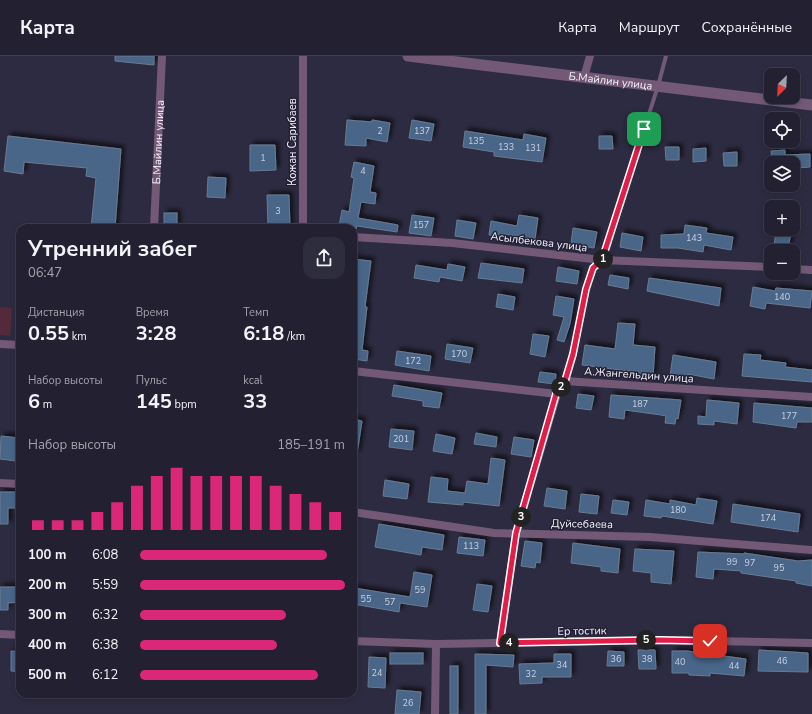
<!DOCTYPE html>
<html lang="ru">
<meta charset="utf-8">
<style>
:root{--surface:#222031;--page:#2e2d3d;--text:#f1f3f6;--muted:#a2a3ab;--line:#3f3e4d;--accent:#db2777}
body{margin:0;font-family:"Nunito Sans",sans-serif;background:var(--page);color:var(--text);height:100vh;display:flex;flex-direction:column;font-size:15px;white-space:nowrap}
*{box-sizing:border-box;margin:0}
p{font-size:13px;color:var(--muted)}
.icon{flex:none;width:22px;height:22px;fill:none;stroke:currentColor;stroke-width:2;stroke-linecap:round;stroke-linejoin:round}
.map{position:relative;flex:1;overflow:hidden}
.sheet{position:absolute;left:16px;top:168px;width:341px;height:474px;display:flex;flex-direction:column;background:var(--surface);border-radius:12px;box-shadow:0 2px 6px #0003,0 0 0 1px var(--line)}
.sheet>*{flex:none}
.needle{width:26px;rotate:204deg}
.controls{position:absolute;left:764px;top:12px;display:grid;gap:8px}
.controls a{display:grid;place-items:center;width:36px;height:36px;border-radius:8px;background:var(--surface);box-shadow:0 2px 6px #0003,0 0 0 1px var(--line);font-size:20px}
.pin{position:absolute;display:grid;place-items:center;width:34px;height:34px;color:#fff;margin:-17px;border-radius:8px;box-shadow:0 2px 6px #0006}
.km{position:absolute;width:20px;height:20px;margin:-10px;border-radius:50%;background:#222;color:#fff;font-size:11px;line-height:20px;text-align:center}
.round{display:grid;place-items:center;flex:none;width:42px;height:42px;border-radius:12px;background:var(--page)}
.overview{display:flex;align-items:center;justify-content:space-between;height:68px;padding:0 12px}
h1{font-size:22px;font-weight:700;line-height:30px}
.stats{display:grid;grid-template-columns:repeat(3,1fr);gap:6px;height:68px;padding:4px 12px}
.stats div{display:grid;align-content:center}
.stats b{font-size:20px;font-weight:700}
.stats small{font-size:11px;font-weight:400}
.stats p{font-size:11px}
.chart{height:112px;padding:8px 12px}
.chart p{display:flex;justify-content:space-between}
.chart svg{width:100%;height:72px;margin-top:4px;stroke:var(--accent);stroke-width:6}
ul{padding:0 12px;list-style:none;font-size:13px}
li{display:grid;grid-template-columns:64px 48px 1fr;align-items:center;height:30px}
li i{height:10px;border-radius:5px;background:var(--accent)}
header{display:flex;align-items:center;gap:24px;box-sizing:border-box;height:56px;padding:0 20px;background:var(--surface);border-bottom:1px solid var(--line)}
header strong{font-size:19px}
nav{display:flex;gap:22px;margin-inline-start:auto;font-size:14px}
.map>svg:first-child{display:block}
</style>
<header>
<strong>Карта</strong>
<nav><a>Карта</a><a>Маршрут</a><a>Сохранённые</a></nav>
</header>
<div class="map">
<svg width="812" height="658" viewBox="0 0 812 658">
<defs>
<filter id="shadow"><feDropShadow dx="3.5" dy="-3.5" stdDeviation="2" flood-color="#0009"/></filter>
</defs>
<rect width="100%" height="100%" fill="#2d2b41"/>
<!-- green -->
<path fill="#532a3a" d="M0,251L12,252L10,280L0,279Z"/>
<!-- building -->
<g fill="#496588" stroke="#697b91" filter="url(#shadow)">
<path d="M115,0H154V9L115,5Z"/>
<path d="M347,64L372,66V64L390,67L387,86L366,82V90L345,89Z"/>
<path d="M412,64L434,68L431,85L409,82Z"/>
<path d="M465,75L523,84L524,78L546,82L542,106L494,100V96L463,91Z"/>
<path d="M8,80L121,93L115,172H91L96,122L86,120L87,112L24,106L23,118L4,115Z"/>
<path d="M599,80H612L613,93H599Z"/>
<path d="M250,89H275L276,114L250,115Z"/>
<path d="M665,91H679V104H666Z"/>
<path d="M706,92V105L693,106V93Z"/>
<path d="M785,94V99L810,98V111L797,112V107H772L771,95Z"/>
<path d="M737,96V110H724L723,97Z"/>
<path d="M354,106L374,110L370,136L376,137L375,148L361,146L358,162L398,169L397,176L357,170L356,173L339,170L342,154L349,156L354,122L351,121Z"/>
<path d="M208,121L226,122L225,142L207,141Z"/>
<path d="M267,139H289L290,172H268Z"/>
<rect x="164" y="157" width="13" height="14"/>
<path d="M412,159L434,162L431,180L409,177Z"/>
<path d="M519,159L538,162L535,183L504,178V181L489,179L491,165L517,170Z"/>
<path d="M457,164L476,167L473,183L455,180Z"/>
<path d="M685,169L707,172L706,177L733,181L731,194L704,189L703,196L678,192H661V179L684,178Z"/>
<path d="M573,172L597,176L594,192L571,188Z"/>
<path d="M776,175L791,177L788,192L774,189Z"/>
<path d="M622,177L643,181L641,195L620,191Z"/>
<path d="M353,203L371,205L365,251H367L362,294L368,295L367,305L353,303Z"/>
<path d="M481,207L524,213L522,227L478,222Z"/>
<path d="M448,208L465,211L462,225L440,221L439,226L414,222L416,209L447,214Z"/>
<path d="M558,211L579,215L577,228L556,225Z"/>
<path d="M610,219L629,222L628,233L608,229Z"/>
<path d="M649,222L721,232L719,250L647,235Z"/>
<path d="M753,231L775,235L776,232L812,235L810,252L766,247L765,253L750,250Z"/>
<path d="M498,238L515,241L513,254L496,251Z"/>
<path d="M556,240L574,243L570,268L564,286L557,284L564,261L553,259Z"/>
<path d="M618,267L635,268L633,289L655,291L653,321L635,320L636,316L582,309L585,289L615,293Z"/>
<path d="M533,278L549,280L545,301L530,298Z"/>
<path d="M447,288L473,292L470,307L445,303Z"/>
<path d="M397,295L431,300L429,315L395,309Z"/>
<path d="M744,298L761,299L760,304L786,307L785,311L812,314V326L742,320Z"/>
<path d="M673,299L716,306L714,323L688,318L687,323L670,320Z"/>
<path d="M540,316L556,318L555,328L538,326Z"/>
<path d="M394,329L442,337L439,352L423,350V345L392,340Z"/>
<path d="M578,338L594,340L591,354L576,352Z"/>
<path d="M611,339L681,344L678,363L676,362L675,368L665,367L666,360L661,359L625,354L624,363L609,361Z"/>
<path d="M707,344L739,347L737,368L714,365V369L698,368V360L706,361Z"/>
<path d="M754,347L812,352V366H797L796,372L753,366Z"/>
<path d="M353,363L362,365L357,398L353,397Z"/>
<path d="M391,373L414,375L412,394L389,391Z"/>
<path d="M476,377L497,381L496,391L474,388Z"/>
<path d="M436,378L455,382L452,398L433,395Z"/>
<path d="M1,380L19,382L16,405L0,403Z"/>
<path d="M514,381L534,384L531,401L511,398Z"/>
<path d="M491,402L505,404L499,450L463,446V449L428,446L431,421L448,423L447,435L465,437L467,425L488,428Z"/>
<path d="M385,424L409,428L407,443L383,440Z"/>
<path d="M547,432L567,435L565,453L544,450Z"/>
<path d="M0,436H18V452H8V468H0Z"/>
<path d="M581,438L599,440L597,458L579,456Z"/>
<path d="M697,442L717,445L713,468L662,460L661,462L644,460L646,444L670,448V444L696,449Z"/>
<path d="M613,444L629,446L627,459L611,457Z"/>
<path d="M733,448L800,458L798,476L731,466Z"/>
<path d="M379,468L444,479L442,494L422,491L421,499L375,491Z"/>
<path d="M459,481L485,484L483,500L457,497Z"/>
<path d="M525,485L542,487L540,507L536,506L535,512L521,510Z"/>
<path d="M573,487L620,493L618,517L601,515V511L571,507Z"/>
<path d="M635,493L674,495L671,528L651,526V517L633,515Z"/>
<path d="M698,496L744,498V497L798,505L812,504V530L796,527V525L741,517V515L714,513L713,523L696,521Z"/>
<path d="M414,516L432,519L427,551L400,547L399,556L353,548L354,532L410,541Z"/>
<path d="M477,528L492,530L488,556L473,554Z"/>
<path d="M0,531H20V546L8,547V554H0Z"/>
<path d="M638,594H655L656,613H639Z"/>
<path d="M759,594L808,597V616L758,615Z"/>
<path d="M11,595L20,596V616L11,615Z"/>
<path d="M608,595L624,596V610H607Z"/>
<path d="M672,595H687L746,603L744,620L710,617V620L689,619V617H672Z"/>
<rect x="390" y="597" width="33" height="11"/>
<path d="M475,598L514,599L513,611L486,609V658H475Z"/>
<path d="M554,598H571V621H542V627L520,628L519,608L554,607Z"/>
<path d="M369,601L386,602L385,632L368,631Z"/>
<rect x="450" y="610" width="8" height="48"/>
<path d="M397,634L421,636L419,658H395Z"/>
</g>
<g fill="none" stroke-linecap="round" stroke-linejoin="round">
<!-- service -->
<path stroke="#735976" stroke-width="4" d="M565,325L573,298L586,233L593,212L602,204L658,30L666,0"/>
<!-- minor -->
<g stroke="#735976" stroke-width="8">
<path d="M303,0V172"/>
<path d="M584,21L590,0"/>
<path id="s1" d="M154,172L162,0"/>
<path d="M353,181L452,187L602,204L771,211"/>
<path d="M793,213L812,214"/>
<path d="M0,288L20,289"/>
<path d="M353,315L557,338L565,325L812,341"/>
<path d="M0,427L20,428"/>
<path d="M353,456L494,477L650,481L812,494"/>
<path d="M0,578L20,579"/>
<path d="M353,585L436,588L658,584L812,587"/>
<path d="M500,587L516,477L557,338"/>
<path d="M435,658L436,588"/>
</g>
<!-- tertiary -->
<path stroke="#735976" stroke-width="11" id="s2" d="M408,0L812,49"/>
</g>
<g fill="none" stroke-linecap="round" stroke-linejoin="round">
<!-- route casing -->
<g stroke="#fff" stroke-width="8">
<path id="route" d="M644,73L602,204L593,212L586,233L573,298L565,325L556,338L516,477L500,587L658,584L710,585"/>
</g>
<!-- route -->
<use href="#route" stroke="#e11d48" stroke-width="5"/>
</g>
<g text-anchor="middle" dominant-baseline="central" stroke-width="3" stroke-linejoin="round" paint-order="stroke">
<!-- number labels -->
<g font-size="9" fill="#c9d0e0">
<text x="380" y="75">2</text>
<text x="422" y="75">137</text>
<text x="476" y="85">135</text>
<text x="506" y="91">133</text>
<text x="533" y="92">131</text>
<text x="263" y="102">1</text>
<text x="363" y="115">4</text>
<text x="278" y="155">3</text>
<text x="421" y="169">157</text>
<text x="694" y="182">143</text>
<text x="782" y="241">140</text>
<text x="459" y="298">170</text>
<text x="413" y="305">172</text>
<text x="640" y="348">187</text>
<text x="789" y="360">177</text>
<text x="401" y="383">201</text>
<text x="678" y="454">180</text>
<text x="768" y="462">174</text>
<text x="471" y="490">113</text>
<text x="732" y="506">99</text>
<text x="750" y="507">97</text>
<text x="779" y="512">95</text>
<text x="420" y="534">59</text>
<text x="366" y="543">55</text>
<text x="390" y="546">57</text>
<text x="616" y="603">36</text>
<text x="647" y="603">38</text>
<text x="782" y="605">46</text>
<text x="680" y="606">40</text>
<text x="562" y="609">34</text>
<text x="734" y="610">44</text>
<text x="377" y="617">24</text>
<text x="531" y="618">32</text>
<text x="408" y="647">26</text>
</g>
<!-- street labels -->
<g font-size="11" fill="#f4f4fd" stroke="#242137">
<text stroke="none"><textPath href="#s2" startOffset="204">Б.Майлин улица</textPath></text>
<text stroke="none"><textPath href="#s1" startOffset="86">Б.Майлин улица</textPath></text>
<text transform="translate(292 86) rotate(-90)">Кожан Сарибаев</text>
<text transform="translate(539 186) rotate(7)">Асылбекова улица</text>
<text transform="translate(639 319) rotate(4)">А.Жангельдин улица</text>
<text transform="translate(582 468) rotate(1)">Дуйсебаева</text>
<text transform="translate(582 575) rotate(-1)">Ер тостик</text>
</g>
</g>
</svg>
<div class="controls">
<a><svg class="needle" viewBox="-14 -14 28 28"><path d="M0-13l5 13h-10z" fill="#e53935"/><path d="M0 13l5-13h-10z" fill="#a2a3ab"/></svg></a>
<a><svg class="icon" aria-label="locate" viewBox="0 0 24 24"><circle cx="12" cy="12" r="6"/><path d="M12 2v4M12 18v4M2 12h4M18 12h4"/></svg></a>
<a><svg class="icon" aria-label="layers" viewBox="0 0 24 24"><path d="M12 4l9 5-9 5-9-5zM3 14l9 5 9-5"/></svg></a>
<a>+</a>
<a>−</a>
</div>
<div class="pin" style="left:644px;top:73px;background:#1e9e55"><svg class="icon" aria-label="arrive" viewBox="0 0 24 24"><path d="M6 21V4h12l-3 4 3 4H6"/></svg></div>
<div class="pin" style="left:710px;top:585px;background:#d93025"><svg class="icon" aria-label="check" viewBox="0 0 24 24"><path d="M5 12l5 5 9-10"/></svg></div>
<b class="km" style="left:603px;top:203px">1</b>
<b class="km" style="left:561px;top:331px">2</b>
<b class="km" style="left:521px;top:461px">3</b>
<b class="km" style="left:509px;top:587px">4</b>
<b class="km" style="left:646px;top:584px">5</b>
<section class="sheet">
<div class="overview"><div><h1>Утренний забег</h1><p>06:47</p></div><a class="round"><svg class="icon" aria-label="share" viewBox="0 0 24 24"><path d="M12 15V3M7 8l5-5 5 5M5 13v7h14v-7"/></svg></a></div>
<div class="stats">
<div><p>Дистанция</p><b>0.55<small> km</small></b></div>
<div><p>Время</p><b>3:28</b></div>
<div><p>Темп</p><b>6:18<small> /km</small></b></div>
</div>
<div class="stats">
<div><p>Набор высоты</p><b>6<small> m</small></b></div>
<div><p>Пульс</p><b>145<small> bpm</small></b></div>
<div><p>kcal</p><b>33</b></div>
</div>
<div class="chart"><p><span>Набор высоты</span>185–191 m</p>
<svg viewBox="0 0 160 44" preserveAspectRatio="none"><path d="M5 44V38M15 44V38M25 44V38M35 44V33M45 44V27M55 44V17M65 44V11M75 44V6M85 44V11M95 44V11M105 44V11M115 44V11M125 44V17M135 44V22M145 44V27M155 44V33"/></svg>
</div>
<ul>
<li><b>100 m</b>6:08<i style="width:91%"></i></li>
<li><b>200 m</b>5:59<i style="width:100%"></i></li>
<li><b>300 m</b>6:32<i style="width:71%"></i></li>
<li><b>400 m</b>6:38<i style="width:67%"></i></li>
<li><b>500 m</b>6:12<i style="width:87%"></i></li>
</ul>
</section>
</div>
